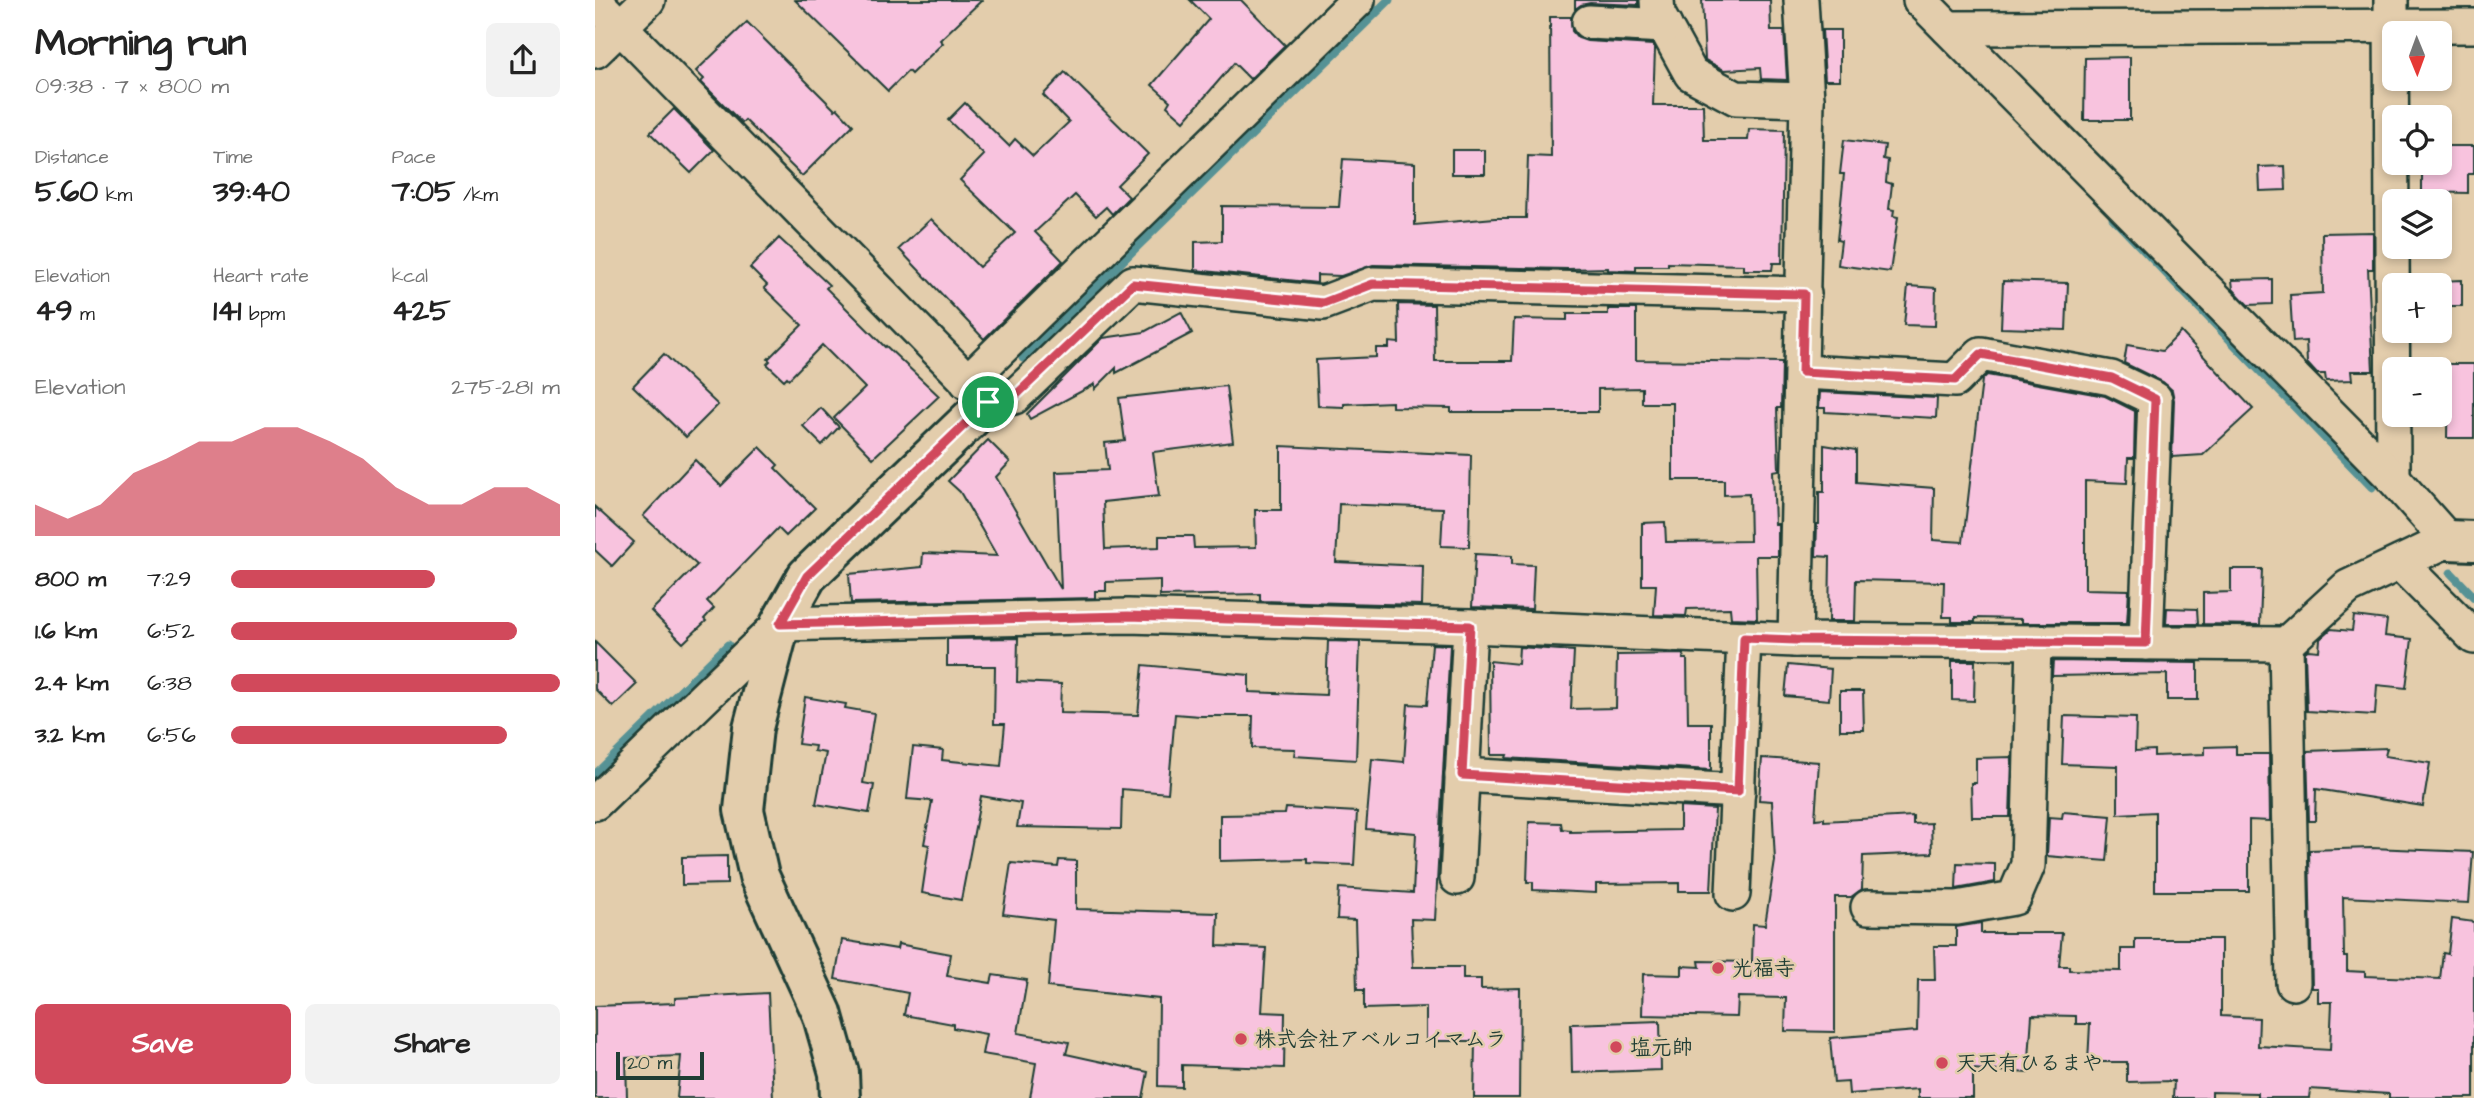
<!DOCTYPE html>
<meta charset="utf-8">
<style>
:root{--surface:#fff;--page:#f2f2f2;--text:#222;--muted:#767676;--accent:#d1495b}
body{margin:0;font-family:"Architects Daughter","Klee One",sans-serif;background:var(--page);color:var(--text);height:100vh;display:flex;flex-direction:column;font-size:26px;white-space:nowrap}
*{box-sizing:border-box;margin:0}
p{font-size:23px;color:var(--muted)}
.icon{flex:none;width:38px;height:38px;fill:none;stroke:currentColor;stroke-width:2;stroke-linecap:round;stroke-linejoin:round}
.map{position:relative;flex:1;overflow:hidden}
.side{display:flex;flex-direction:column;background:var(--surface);width:595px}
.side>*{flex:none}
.needle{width:46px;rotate:179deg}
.fabs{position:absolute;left:1787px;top:21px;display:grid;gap:14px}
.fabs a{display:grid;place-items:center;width:70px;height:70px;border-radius:10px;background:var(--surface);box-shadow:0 4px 10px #0003;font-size:35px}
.scale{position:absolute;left:21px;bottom:18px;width:88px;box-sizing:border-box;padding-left:7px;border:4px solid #1f3d34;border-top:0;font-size:19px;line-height:24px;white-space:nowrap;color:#1f3d34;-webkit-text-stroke:5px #e3cdac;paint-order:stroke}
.pin{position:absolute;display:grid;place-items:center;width:60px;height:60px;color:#fff;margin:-30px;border:4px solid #fff;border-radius:50%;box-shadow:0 2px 7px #0007}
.round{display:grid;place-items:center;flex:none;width:74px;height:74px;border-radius:10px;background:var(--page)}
.summary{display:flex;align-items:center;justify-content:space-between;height:119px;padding:0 35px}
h1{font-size:38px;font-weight:800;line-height:52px}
.metrics{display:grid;grid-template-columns:repeat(3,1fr);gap:10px;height:119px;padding:7px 35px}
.metrics div{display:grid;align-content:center}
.metrics b{font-size:30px;font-weight:800}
.metrics small{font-size:19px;font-weight:400}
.metrics p{font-size:19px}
.chart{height:196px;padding:14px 35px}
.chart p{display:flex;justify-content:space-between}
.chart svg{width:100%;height:126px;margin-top:7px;fill:var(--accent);opacity:.7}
.action{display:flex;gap:14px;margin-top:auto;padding:14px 35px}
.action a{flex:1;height:80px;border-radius:10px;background:var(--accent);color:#fff;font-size:28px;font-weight:800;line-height:80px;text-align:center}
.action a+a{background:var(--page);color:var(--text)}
ul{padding:0 35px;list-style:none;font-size:23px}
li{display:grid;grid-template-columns:112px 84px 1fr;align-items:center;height:52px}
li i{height:18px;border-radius:9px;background:var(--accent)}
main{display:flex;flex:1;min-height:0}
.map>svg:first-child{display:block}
</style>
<main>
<section class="side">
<div class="summary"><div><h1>Morning run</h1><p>09:38 · 7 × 800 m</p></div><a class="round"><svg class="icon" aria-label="share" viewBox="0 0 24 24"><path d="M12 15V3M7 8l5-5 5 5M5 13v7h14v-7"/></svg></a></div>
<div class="metrics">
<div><p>Distance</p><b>5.60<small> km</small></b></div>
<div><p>Time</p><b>39:40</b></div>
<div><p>Pace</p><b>7:05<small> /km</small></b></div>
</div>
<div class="metrics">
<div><p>Elevation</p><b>49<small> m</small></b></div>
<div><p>Heart rate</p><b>141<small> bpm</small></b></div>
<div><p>kcal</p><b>425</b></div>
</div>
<div class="chart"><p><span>Elevation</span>275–281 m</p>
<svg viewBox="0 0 160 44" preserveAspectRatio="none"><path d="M0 44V33L10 38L20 33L30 22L40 17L50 11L60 11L70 6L80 6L90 11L100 17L110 27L120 33L130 33L140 27L150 27L160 33V44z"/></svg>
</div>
<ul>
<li><b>800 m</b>7:29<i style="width:62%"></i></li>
<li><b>1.6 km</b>6:52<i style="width:87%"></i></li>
<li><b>2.4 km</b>6:38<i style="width:100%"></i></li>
<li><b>3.2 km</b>6:56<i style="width:84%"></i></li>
</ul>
<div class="action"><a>Save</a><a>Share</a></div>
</section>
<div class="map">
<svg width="1879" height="1098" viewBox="0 0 1879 1098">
<rect width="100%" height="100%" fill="#e3cdac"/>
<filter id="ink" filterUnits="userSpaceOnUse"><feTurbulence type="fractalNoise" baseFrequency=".0143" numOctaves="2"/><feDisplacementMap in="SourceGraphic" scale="14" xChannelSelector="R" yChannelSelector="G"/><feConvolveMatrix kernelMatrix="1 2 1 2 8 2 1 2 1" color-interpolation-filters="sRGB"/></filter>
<g filter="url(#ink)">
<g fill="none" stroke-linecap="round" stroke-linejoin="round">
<!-- stream -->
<g stroke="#569295" stroke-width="9">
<path d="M1518,218L1777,487"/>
<path d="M428,358L794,0"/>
<path d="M1856,573L1879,597"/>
<path d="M0,775L133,645"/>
</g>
</g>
<!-- building -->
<g fill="#f8c3de" stroke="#1f3d34" stroke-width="2">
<path d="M200,0H387L345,40L348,43L316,74L313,71L293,91Z"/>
<path d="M595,0H646L690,45L655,79L639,63L589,121L572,106L575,101L557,85L614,19Z"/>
<path d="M980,0H1043V5L995,3L986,5L980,9Z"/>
<path d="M1107,0H1175L1176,31H1189L1192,80L1166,79L1165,68L1129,70L1110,60Z"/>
<path d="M955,17H976L977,31L983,38L992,41L1058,45L1060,49L1058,105H1108L1109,140H1153L1154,129L1189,130L1187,263H1178L1177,270H1149V265L1073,263V266H1041V271L1013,270V268L973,269L778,265L746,276L722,275V283L600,270V242L627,241V206L744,207L748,159L820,163V225L900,218H931L933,156L956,157Z"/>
<path d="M152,22L240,110L242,108L258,125L207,176L150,120L147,123L106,82L109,79L101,71Z"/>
<path d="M1227,30H1245V80H1230Z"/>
<path d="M1535,57V120H1489L1490,58Z"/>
<path d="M470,72L553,154L522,185L534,197L517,214L511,207L501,216L480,195L440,232L468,261L389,339L304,249L336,219L384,267L420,233L365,180L389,155L353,120L370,103L414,146L420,139L438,156L474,122L448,95Z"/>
<path d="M79,109L119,150L96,173L55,133Z"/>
<path d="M1249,140L1290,145L1288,159L1293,160L1291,182L1297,184L1294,209L1299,210L1298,216L1303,217L1295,272L1243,265L1246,241L1242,240L1249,174H1245Z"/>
<path d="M1844,146H1879V174H1873V193L1827,192V163H1844Z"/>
<rect x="857" y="150" width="33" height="24"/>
<path d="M1690,166L1691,190L1665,191L1664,167Z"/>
<path d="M1778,232V269H1773L1778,371H1756L1757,380L1731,381L1730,374H1722L1712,363L1711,341L1698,342L1695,295L1728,293L1727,233Z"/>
<path d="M184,238L234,285L231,288L290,347L291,346L344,396L278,458L239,418L270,388L227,345L194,379L192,377L189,380L172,364L175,361L173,359L207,325L169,288L172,285L155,268Z"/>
<path d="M1677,279V304L1653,305L1638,289L1637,280Z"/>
<path d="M1867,280V306H1844V281Z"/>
<path d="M1408,281L1473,283L1471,330L1406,328Z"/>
<path d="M1313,286L1341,288L1340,326L1309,325Z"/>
<path d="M803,304L839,305L840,361H917L919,319L972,320V314H1013V309H1041V360L1187,362L1186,408H1182L1184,470L1178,471L1180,524H1183V556H1161L1162,619L1136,618L1135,608L1092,609L1091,616L1059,615L1061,585H1047V523L1070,522L1071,542L1155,541L1154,494L1129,495V480H1078V403H1047V388L1003,389V412H856V408L797,407V402L749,404V407L723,406L721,360L781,357V348H794V342L804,343Z"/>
<path d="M586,312L597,333L521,373V368L500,389V384L435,419L432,414L508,338L549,332Z"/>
<path d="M1586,332L1658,409L1608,455L1577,457L1579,400L1577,390L1568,382L1529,363L1532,345L1567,351Z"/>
<path d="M69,354L123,405L91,437L38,386Z"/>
<path d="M1853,364H1879V438H1852Z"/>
<path d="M1392,375L1510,396L1540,411L1539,458H1533L1532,483L1490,481V589L1534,590L1532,623H1427V619L1380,618V622H1357V617H1348L1349,582L1261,580L1260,621H1234L1235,557L1221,556L1222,524H1224V492H1229V445L1261,450V482L1339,488L1338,540L1368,542L1387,380Z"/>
<path d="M631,386L638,442L558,452L564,496L508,502L510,549L564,547V536H598L599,548L661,547L660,510H686V446L876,455L874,547L846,546L848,508L744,504L741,562L828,566L827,605L665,601V594L565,596V580L511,582V591H500V598L256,603L254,574L327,567L328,553L402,556L365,492L353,481L393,440L415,462L401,477L466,589L461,472L513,470L510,443L530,441L524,398Z"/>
<path d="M1225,392L1342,398L1341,418L1230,412V408H1224Z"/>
<path d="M226,408L244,427L227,445L208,426Z"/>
<path d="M165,447L183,465L180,468L220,508L191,536L183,528L112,601L119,608L109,619L111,621L88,643L56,611L102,565L48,516L100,460L126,486Z"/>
<path d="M0,507L39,542L17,566L0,550Z"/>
<path d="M880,554L917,556V564L939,565L937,609L877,607Z"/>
<path d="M1636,569H1667L1665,625L1608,624V593L1636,592Z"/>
<path d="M1572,608L1602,609L1603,624H1571Z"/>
<path d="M1759,616L1792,620L1790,636L1817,639L1811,688L1782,685L1780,715L1712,711L1710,652L1713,650L1724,651L1725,639L1736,629L1757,631Z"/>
<path d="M423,638L422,682L466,684L465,713L543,715L548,665L654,675V692L731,695L733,641L765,642L761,760L699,756L700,749L657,748L658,716H605L580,714L573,793L527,789L526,829L422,827L426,803L386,796L366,900L327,893L334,845L329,844L337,801L312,799L318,747L348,750L347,760L406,766L410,724H399L400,666H352V639Z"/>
<path d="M0,642L42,684L18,707L0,689Z"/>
<path d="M837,644L855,645L840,920L816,919L818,967H868V979H886V989L925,988L924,1098H879L880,1041H831V1007L769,1009V990H762L760,920L742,919L744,888L818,893L821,833L771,829L777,759L809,762L813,704L832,705Z"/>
<path d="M924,647L979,651L976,709L1021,708L1022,655L1089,654L1088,659H1092L1093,723H1116V770L911,758L912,755H896L895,661L923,664Z"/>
<path d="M1357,661H1380L1379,701L1357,700Z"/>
<path d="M1458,661L1603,663V700H1572V674L1457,676Z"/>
<path d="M1193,665L1236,669L1234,700L1190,696Z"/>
<path d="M1245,691H1268L1269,730H1245Z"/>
<path d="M210,697L251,704L250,708L279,713L268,783L279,785L274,813L221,804L231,753L219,751L220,746L203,744Z"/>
<path d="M1469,716L1541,718L1540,751L1559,750V756L1610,754V747L1641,746V754H1674L1675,821L1654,820V891H1560V812L1523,814V766L1467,764Z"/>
<path d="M1792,748L1790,756L1835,763L1828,806L1721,789L1720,821H1714L1712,751Z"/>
<path d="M1417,757L1415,817H1377L1376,783H1381V758Z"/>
<path d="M1167,758L1224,762L1220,819L1229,818V821L1318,816V824L1336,823L1337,853L1268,856L1267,889L1256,897H1240V1032L1190,1031L1191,998L1143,997L1142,1017L1047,1015L1048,974L1087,975V966L1105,967L1104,961L1157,962L1158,924L1170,925L1180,861L1177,801L1164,800Z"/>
<path d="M1085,807L1120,809L1116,891H1084V883L1001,884V893L938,890V882H932L934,822L966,823L967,829L975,830V832L1085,830Z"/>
<path d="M691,808L762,812L759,865L712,863V859L625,861V815L690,814Z"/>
<path d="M1468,812L1516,816L1512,861L1452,856L1454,817L1467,818Z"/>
<path d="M1776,848L1878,852L1874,903L1748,897L1749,957H1752V971L1770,972V976L1845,979L1848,953L1853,954L1857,919L1879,922V1098H1794V1094L1715,1089L1714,1098H1662V1093L1617,1092V1098H1578L1579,1081L1532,1082V1062H1493L1495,1024H1481V1016L1437,1015L1433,1073L1378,1069V1098H1323V1089L1254,1094L1253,1082L1239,1083L1235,1038L1322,1031L1323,980H1340L1339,946H1361V927L1386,923V933H1467L1464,966H1474V970L1526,971V949H1540V939H1626V1016L1664,1018L1663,1046L1735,1050L1737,1002H1723V988H1717L1714,850Z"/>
<path d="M132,856V884L87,885V857Z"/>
<path d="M464,860L481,861V909L623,913L622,946L671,948L667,1012L690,1013L689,1068L587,1065V1087L563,1086L564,999L453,987L459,920L408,914L416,863L463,867Z"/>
<path d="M1362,863L1400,864V882L1361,889Z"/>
<path d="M247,940L302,949L303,944L356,954L352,976L396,983L398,975L432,980L423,1033L474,1042L471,1054L553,1072L548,1098H435L441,1063L387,1054L391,1034L358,1028V1024L309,1015L313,993L240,979Z"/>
<path d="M173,993L178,1098H82L86,1056L31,1058L32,1098H0V1006L80,1003V998Z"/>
<path d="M1065,1021L1066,1070L977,1073L976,1024Z"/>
</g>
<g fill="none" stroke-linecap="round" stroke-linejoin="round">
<!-- street casing -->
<g stroke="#1f3d34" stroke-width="38">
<g id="street">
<path d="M1062,0L1063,14L1096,74L1141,98L1212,100"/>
<path d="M1796,0L1798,478"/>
<path d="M0,1L393,402L419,397L538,283L728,303L778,284L1209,294"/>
<path d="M994,22L1070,26"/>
<path d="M1353,28L1879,26"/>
<path d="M0,51L53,0"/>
<path d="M1207,372L1360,380L1386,354L1516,378L1560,399L1551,643"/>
<path d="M372,382L763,0"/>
<path d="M1805,563L1879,637"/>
<path d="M1200,640L1212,100L1206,0"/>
<path d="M1691,644L1698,983"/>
<path d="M867,775L1143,791"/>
<path d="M0,803L185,624L533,616L875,626L1200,640L1691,644L1753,587L1853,540L1798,478L1325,0"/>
<path d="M862,878L875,626"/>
<path d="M1138,894L1149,638"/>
<path d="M1273,907L1362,908L1419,898L1433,865L1439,642"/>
</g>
</g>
<!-- secondary casing -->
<g stroke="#1f3d34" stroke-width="44">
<g id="secondary">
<path d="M1853,540L1879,541"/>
<path d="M245,1098L244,1073L227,1013L164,876L149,810L158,728L185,624L212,576L393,402"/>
</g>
</g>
<!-- street -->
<use href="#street" stroke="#e3cdac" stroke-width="33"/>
<!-- secondary -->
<use href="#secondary" stroke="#e3cdac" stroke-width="38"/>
</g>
</g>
<g fill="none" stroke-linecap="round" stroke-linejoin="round" filter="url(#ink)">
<!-- route casing -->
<g stroke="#fff" stroke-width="14">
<path id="route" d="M538,284L728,303L778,284L1209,294L1207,372L1360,380L1386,354L1517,378L1560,399L1551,643L1200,640L1149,638L1143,791L867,775L875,626L533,616L185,624L212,576L393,402L419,397Z"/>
</g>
<!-- route -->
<use href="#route" stroke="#d1495b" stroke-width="9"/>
</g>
<!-- markers -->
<g fill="#d1495b" stroke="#e3cdac" stroke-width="2.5">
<circle cx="1123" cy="968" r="7"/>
<circle cx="646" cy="1039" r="7"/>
<circle cx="1021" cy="1047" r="7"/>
<circle cx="1347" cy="1063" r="7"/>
</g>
<g text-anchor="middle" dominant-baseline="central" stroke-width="5" stroke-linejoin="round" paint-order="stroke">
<!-- poi labels -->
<g font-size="21" font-weight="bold" fill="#1f3d34" stroke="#e3cdac" text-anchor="start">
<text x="1137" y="968">光福寺</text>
<text x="660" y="1039">株式会社アベルコイマムラ</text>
<text x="1035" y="1047">塩元帥</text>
<text x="1361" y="1063">天天有ひるまや</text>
</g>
</g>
</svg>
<div class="fabs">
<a><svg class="needle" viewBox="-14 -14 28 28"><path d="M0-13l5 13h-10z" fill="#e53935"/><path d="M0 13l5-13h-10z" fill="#767676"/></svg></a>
<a><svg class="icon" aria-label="locate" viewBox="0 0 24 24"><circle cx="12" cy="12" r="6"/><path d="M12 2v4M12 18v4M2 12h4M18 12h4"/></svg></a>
<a><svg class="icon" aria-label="layers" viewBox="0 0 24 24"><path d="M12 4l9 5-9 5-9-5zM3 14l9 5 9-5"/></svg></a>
<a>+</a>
<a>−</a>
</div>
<div class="scale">20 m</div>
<div class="pin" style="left:393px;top:402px;background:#1e9e55"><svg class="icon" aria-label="arrive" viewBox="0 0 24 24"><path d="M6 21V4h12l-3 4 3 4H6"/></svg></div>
</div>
</main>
